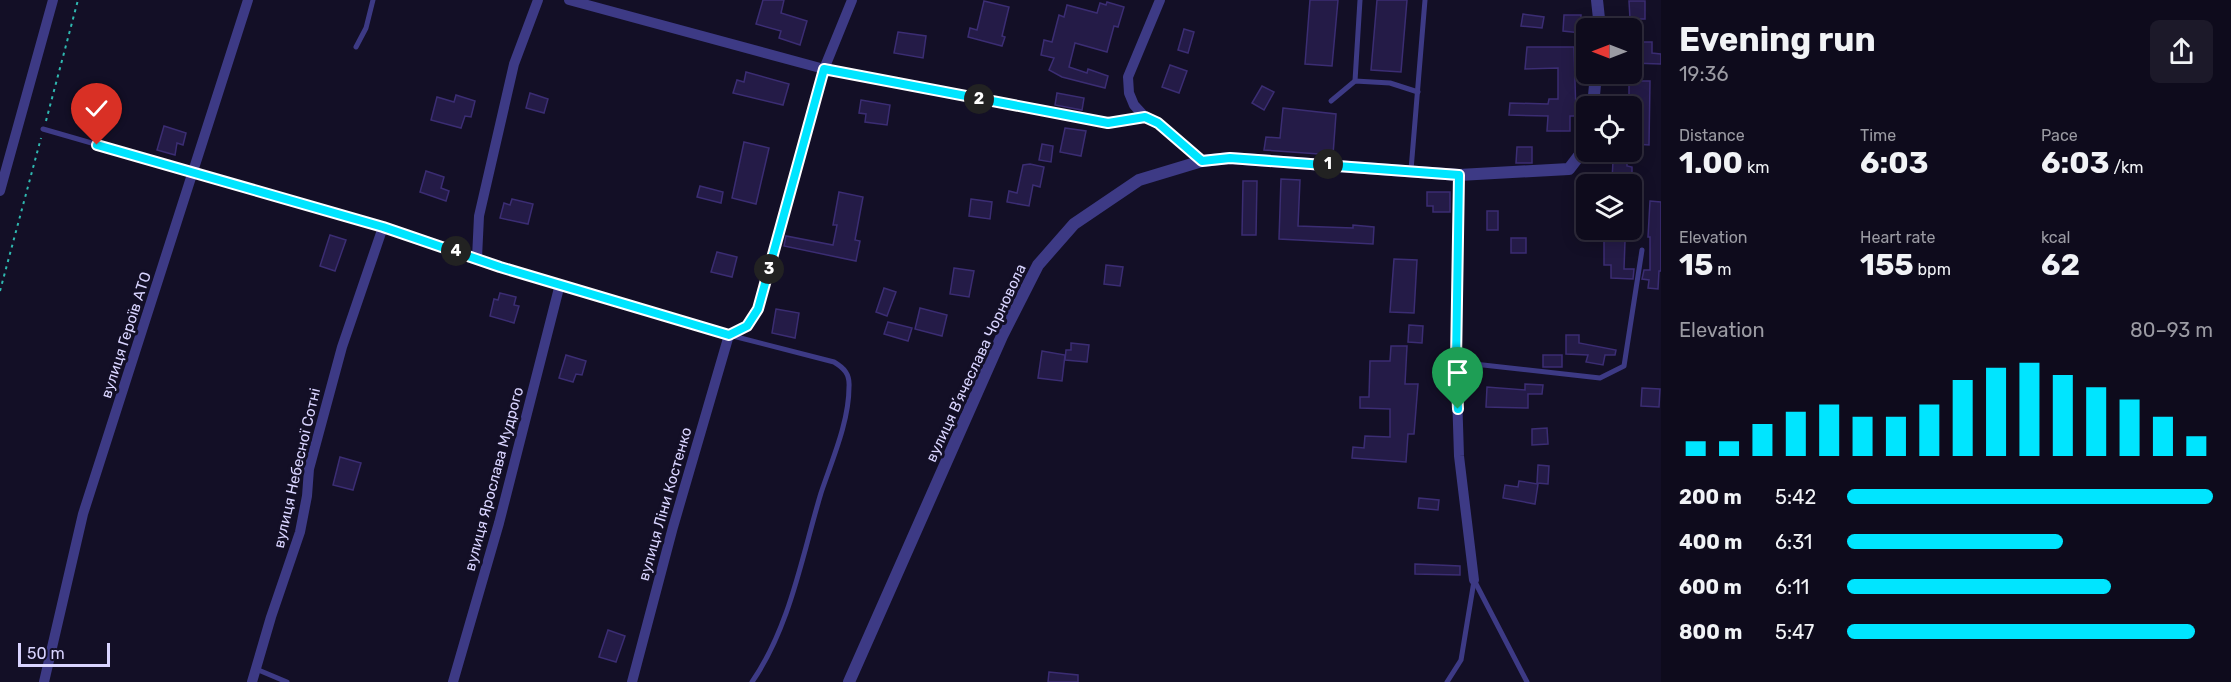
<!DOCTYPE html>
<meta charset="utf-8">
<style>
:root{--surface:#0e0b1c;--page:#1c1929;--text:#f1f3f6;--muted:#9b9ba3;--line:#2e2b3b;--accent:#00e5ff}
body{margin:0;font-family:Rubik,sans-serif;background:var(--page);color:var(--text);height:100vh;display:flex;flex-direction:column;font-size:22px;white-space:nowrap}
*{box-sizing:border-box;margin:0}
p{font-size:20px;color:var(--muted)}
.icon{flex:none;width:33px;height:33px;fill:none;stroke:currentColor;stroke-width:2;stroke-linecap:round;stroke-linejoin:round}
.map{position:relative;flex:1;overflow:hidden}
.panel{display:flex;flex-direction:column;background:var(--surface);width:570px}
.panel>*{flex:none}
.needle{width:39px;rotate:270deg}
.tools{position:absolute;left:1576px;top:18px;display:grid;gap:12px}
.tools a{display:grid;place-items:center;width:66px;height:66px;border-radius:9px;background:var(--surface);box-shadow:0 3px 15px #0003,0 0 0 2px var(--line);font-size:30px}
.scale{position:absolute;left:18px;bottom:15px;width:92px;box-sizing:border-box;padding-left:6px;border:3px solid #d9d4ff;border-top:0;font-size:16px;line-height:21px;white-space:nowrap;color:#d9d4ff;-webkit-text-stroke:4px #130f26;paint-order:stroke}
.pin{position:absolute;display:grid;place-items:center;width:51px;height:51px;color:#fff;margin:-62px -26px;border-radius:50% 50% 50% 0;rotate:-45deg;box-shadow:0 0 6px #0007}
.pin .icon{rotate:45deg}
.km{position:absolute;width:30px;height:30px;margin:-15px;border-radius:50%;background:#222;color:#fff;font-size:16px;line-height:30px;text-align:center}
.round{display:grid;place-items:center;flex:none;width:63px;height:63px;border-radius:9px;background:var(--page)}
.summary{display:flex;align-items:center;justify-content:space-between;height:102px;padding:0 18px}
h1{font-size:33px;font-weight:700;line-height:45px}
.stats{display:grid;grid-template-columns:repeat(3,1fr);gap:9px;height:102px;padding:6px 18px}
.stats div{display:grid;align-content:center}
.stats b{font-size:30px;font-weight:700}
.stats small{font-size:16px;font-weight:400}
.stats p{font-size:16px}
.chart{height:168px;padding:12px 18px}
.chart p{display:flex;justify-content:space-between}
.chart svg{width:100%;height:108px;margin-top:6px;stroke:var(--accent);stroke-width:6}
ul{padding:0 18px;list-style:none;font-size:20px}
li{display:grid;grid-template-columns:96px 72px 1fr;align-items:center;height:45px}
li i{height:15px;border-radius:8px;background:var(--accent)}
main{display:flex;flex:1;min-height:0}
.map>svg:first-child{display:block}
</style>
<main>
<div class="map">
<svg width="1661" height="682" viewBox="0 0 1661 682">
<rect width="100%" height="100%" fill="#130f26"/>
<!-- building -->
<g fill="#241b47" stroke="#3b2d73" stroke-width="1.5">
<path d="M763,0H784L781,13L807,21L800,45L779,38L781,31L756,24Z"/>
<path d="M1310,0H1338L1332,66L1305,64Z"/>
<path d="M1377,0H1407L1401,72L1371,70Z"/>
<path d="M984,1L1009,7L1002,36L1005,37L1002,46L968,37L970,28L977,30Z"/>
<path d="M1629,1H1645V19H1630Z"/>
<path d="M1107,2L1124,7L1118,27L1114,26L1107,52L1075,43L1069,67L1087,73L1088,69L1108,76L1105,88L1062,77L1049,70L1054,58L1041,55L1044,40L1052,42L1059,15L1064,17L1067,5L1097,13L1100,3L1106,5Z"/>
<path d="M1523,14L1544,17L1542,28L1521,26Z"/>
<path d="M1564,15H1581V33L1563,31Z"/>
<path d="M1184,29L1194,32L1188,53L1178,50Z"/>
<path d="M898,32L926,36L923,58L894,53Z"/>
<path d="M1632,42H1652V53L1661,54V64L1632,63Z"/>
<path d="M1527,47H1574L1576,116H1570V131H1547L1548,116L1509,115L1510,103L1548,104L1549,99H1558V68L1525,69Z"/>
<path d="M1170,65L1187,71L1179,93L1162,87Z"/>
<path d="M746,72L789,84L783,105L733,93L737,80L744,82Z"/>
<path d="M1629,81H1650L1649,145L1635,144L1638,104H1629Z"/>
<path d="M1262,86L1274,92L1264,110L1252,103Z"/>
<path d="M530,93L548,99L544,113L526,108Z"/>
<path d="M1057,93L1084,98L1082,110L1055,105Z"/>
<path d="M456,95L475,101L471,117L465,116L461,128L431,120L437,97L454,102Z"/>
<path d="M861,100L890,105L887,125L865,122L866,114L859,113Z"/>
<path d="M1283,108L1336,114L1333,155L1264,150L1266,137L1280,138Z"/>
<path d="M164,126L186,133L183,145L177,143L175,155L157,150Z"/>
<path d="M1065,128L1086,131L1081,156L1060,152Z"/>
<path d="M744,142L769,148L756,204L732,198Z"/>
<path d="M1042,144L1053,146L1051,162L1039,160Z"/>
<path d="M1517,147H1532V163H1516Z"/>
<path d="M1613,161L1627,162V166L1632,167V181L1612,180Z"/>
<path d="M1030,164L1044,167L1040,187L1033,185L1029,206L1007,202L1009,191L1017,193L1023,165Z"/>
<path d="M426,171L444,177L441,188L449,191L446,201L420,192Z"/>
<path d="M1281,179L1300,180L1298,226L1353,228V225L1374,227L1373,244L1279,239Z"/>
<path d="M1243,181H1257L1256,235H1242Z"/>
<path d="M700,186L723,192L721,203L697,197Z"/>
<path d="M839,192L863,197L855,240L860,241L856,261L784,246L786,236L833,245L837,225H833Z"/>
<path d="M1427,192H1450V212H1433V206H1427Z"/>
<path d="M512,199L533,204L528,224L500,218L504,203L510,205Z"/>
<path d="M971,199L992,202L990,219L969,216Z"/>
<path d="M1650,201L1661,202V271H1659L1658,289L1648,288L1649,280L1642,279L1644,270H1650V237H1648Z"/>
<rect x="1487" y="211" width="11" height="19"/>
<path d="M330,235L346,240L335,271L320,266Z"/>
<rect x="1511" y="238" width="15" height="15"/>
<path d="M1604,240L1625,241L1624,269H1634L1633,279L1611,278V265H1604Z"/>
<path d="M717,252L737,257L732,277L711,272Z"/>
<path d="M1394,259L1417,260L1414,313L1390,312Z"/>
<path d="M1106,265L1123,267L1120,286L1104,284Z"/>
<path d="M954,268L974,271L969,297L950,294Z"/>
<path d="M884,288L896,292L887,316L876,312Z"/>
<path d="M500,293L516,297L514,305L519,306L514,323L490,316L494,299L498,300Z"/>
<path d="M920,308L947,315L942,336L915,329Z"/>
<path d="M776,309L799,313L795,338L772,333Z"/>
<path d="M888,322L912,328L908,341L884,334Z"/>
<path d="M1409,325L1423,326L1422,343L1408,342Z"/>
<path d="M1566,335H1579V343L1616,350L1615,355H1605L1603,365L1586,362L1588,355L1566,354Z"/>
<path d="M1071,343L1089,345L1087,362L1065,360L1066,350H1071Z"/>
<path d="M1391,346H1407L1405,384H1418L1414,434H1408L1406,462L1352,458L1353,447L1364,448L1365,436L1390,437V409L1360,408V397H1369L1370,361H1390Z"/>
<path d="M1042,351L1065,355L1062,381L1038,378Z"/>
<path d="M566,355L586,361L582,375L576,374L573,382L559,378Z"/>
<rect x="1543" y="355" width="19" height="12"/>
<path d="M1525,384L1543,385L1542,394H1528V408L1486,407L1487,387L1525,390Z"/>
<path d="M1642,388L1660,389L1659,407L1641,406Z"/>
<path d="M1547,428L1548,444L1532,445V429Z"/>
<path d="M340,457L361,463L353,490L333,485Z"/>
<path d="M1538,465L1549,466L1548,484L1537,483Z"/>
<path d="M1519,481L1538,484L1535,504L1503,498L1505,485L1518,487Z"/>
<path d="M1419,498L1439,500L1438,510L1418,508Z"/>
<path d="M1415,564L1460,566V575L1415,574Z"/>
<path d="M608,630L625,636L616,662L599,657Z"/>
<path d="M1049,672L1078,675V682H1048Z"/>
</g>
<g fill="none" stroke-linecap="round" stroke-linejoin="round">
<!-- path -->
<g stroke="#2fb8b0" stroke-width="2" stroke-dasharray="3 4.5" stroke-linecap="butt">
<path d="M46,121L78,0"/>
<path d="M0,291L41,138"/>
</g>
<!-- service -->
<g stroke="#3d3a85" stroke-width="5">
<path d="M356,47L366,28L373,0"/>
<path d="M1355,81L1360,0"/>
<path d="M1331,101L1355,81L1390,83L1418,92"/>
<path d="M43,129L383,227L500,267L729,335L834,362C844,368 850,374 849,387C849,422 832,460 821,493C802,556 790,627 752,682"/>
<path d="M1411,170L1425,0"/>
<path d="M1456,362L1600,378L1624,366L1642,250"/>
<path d="M1474,580L1527,682"/>
<path d="M256,669L287,682"/>
<path d="M1447,682L1461,660L1474,581"/>
</g>
<!-- minor -->
<g stroke="#3d3a85" stroke-width="10">
<path d="M569,0L824,69L1108,123L1145,117"/>
<path d="M1160,0L1128,77L1129,93L1134,105L1145,117L1158,123L1202,161"/>
<path d="M1459,175L1456,362L1459,456L1474,580"/>
<path d="M0,191L53,0"/>
<path d="M477,258L479,216L514,64L538,0"/>
<path d="M44,682L83,514L248,0"/>
<path d="M252,682L271,617L300,532L307,496L309,469L342,347L383,227"/>
<path d="M453,682L499,523L560,284"/>
<path d="M632,682L673,527L729,335L747,326L758,309L824,69L852,0"/>
</g>
<!-- tertiary -->
<g stroke="#3d3a85" stroke-width="12">
<path d="M1597,0L1600,28"/>
<path d="M1593,106L1596,74"/>
<path d="M849,682L1002,336L1038,265L1074,224L1139,180L1202,161L1230,158L1459,175L1569,169L1582,152L1587,139"/>
</g>
</g>
<g fill="none" stroke-linecap="round" stroke-linejoin="round">
<!-- route casing -->
<g stroke="#fff" stroke-width="12">
<path id="route" d="M97,145L383,227L500,267L729,335L747,326L758,309L824,69L1108,123L1145,117L1158,123L1202,161L1230,158L1459,175L1456,362L1458,409"/>
</g>
<!-- route -->
<use href="#route" stroke="#00e5ff" stroke-width="8"/>
</g>
<g text-anchor="middle" dominant-baseline="central" stroke-width="6" stroke-linejoin="round" paint-order="stroke">
<!-- street labels -->
<g font-size="15" fill="#d9d4ff" stroke="#130f26">
<text transform="translate(126 335) rotate(-72)">вулиця Героїв АТО</text>
<text transform="translate(976 363) rotate(-65)">вулиця Вʼячеслава Чорновола</text>
<text transform="translate(297 468) rotate(-77)">вулиця Небесної Сотні</text>
<text transform="translate(494 479) rotate(-75)">вулиця Ярослава Мудрого</text>
<text transform="translate(665 504) rotate(-74)">вулиця Ліни Костенко</text>
</g>
</g>
</svg>
<div class="tools">
<a><svg class="needle" viewBox="-14 -14 28 28"><path d="M0-13l5 13h-10z" fill="#e53935"/><path d="M0 13l5-13h-10z" fill="#9b9ba3"/></svg></a>
<a><svg class="icon" aria-label="locate" viewBox="0 0 24 24"><circle cx="12" cy="12" r="6"/><path d="M12 2v4M12 18v4M2 12h4M18 12h4"/></svg></a>
<a><svg class="icon" aria-label="layers" viewBox="0 0 24 24"><path d="M12 4l9 5-9 5-9-5zM3 14l9 5 9-5"/></svg></a>
</div>
<div class="scale">50 m</div>
<div class="pin" style="left:1458px;top:409px;background:#1e9e55"><svg class="icon" aria-label="arrive" viewBox="0 0 24 24"><path d="M6 21V4h12l-3 4 3 4H6"/></svg></div>
<div class="pin" style="left:97px;top:145px;background:#d93025"><svg class="icon" aria-label="check" viewBox="0 0 24 24"><path d="M5 12l5 5 9-10"/></svg></div>
<b class="km" style="left:1328px;top:164px">1</b>
<b class="km" style="left:979px;top:99px">2</b>
<b class="km" style="left:769px;top:269px">3</b>
<b class="km" style="left:456px;top:251px">4</b>
</div>
<section class="panel">
<div class="summary"><div><h1>Evening run</h1><p>19:36</p></div><a class="round"><svg class="icon" aria-label="share" viewBox="0 0 24 24"><path d="M12 15V3M7 8l5-5 5 5M5 13v7h14v-7"/></svg></a></div>
<div class="stats">
<div><p>Distance</p><b>1.00<small> km</small></b></div>
<div><p>Time</p><b>6:03</b></div>
<div><p>Pace</p><b>6:03<small> /km</small></b></div>
</div>
<div class="stats">
<div><p>Elevation</p><b>15<small> m</small></b></div>
<div><p>Heart rate</p><b>155<small> bpm</small></b></div>
<div><p>kcal</p><b>62</b></div>
</div>
<div class="chart"><p><span>Elevation</span>80–93 m</p>
<svg viewBox="0 0 160 44" preserveAspectRatio="none"><path d="M5 44V38M15 44V38M25 44V31M35 44V26M45 44V23M55 44V28M65 44V28M75 44V23M85 44V13M95 44V8M105 44V6M115 44V11M125 44V16M135 44V21M145 44V28M155 44V36"/></svg>
</div>
<ul>
<li><b>200 m</b>5:42<i style="width:100%"></i></li>
<li><b>400 m</b>6:31<i style="width:59%"></i></li>
<li><b>600 m</b>6:11<i style="width:72%"></i></li>
<li><b>800 m</b>5:47<i style="width:95%"></i></li>
</ul>
</section>
</main>
